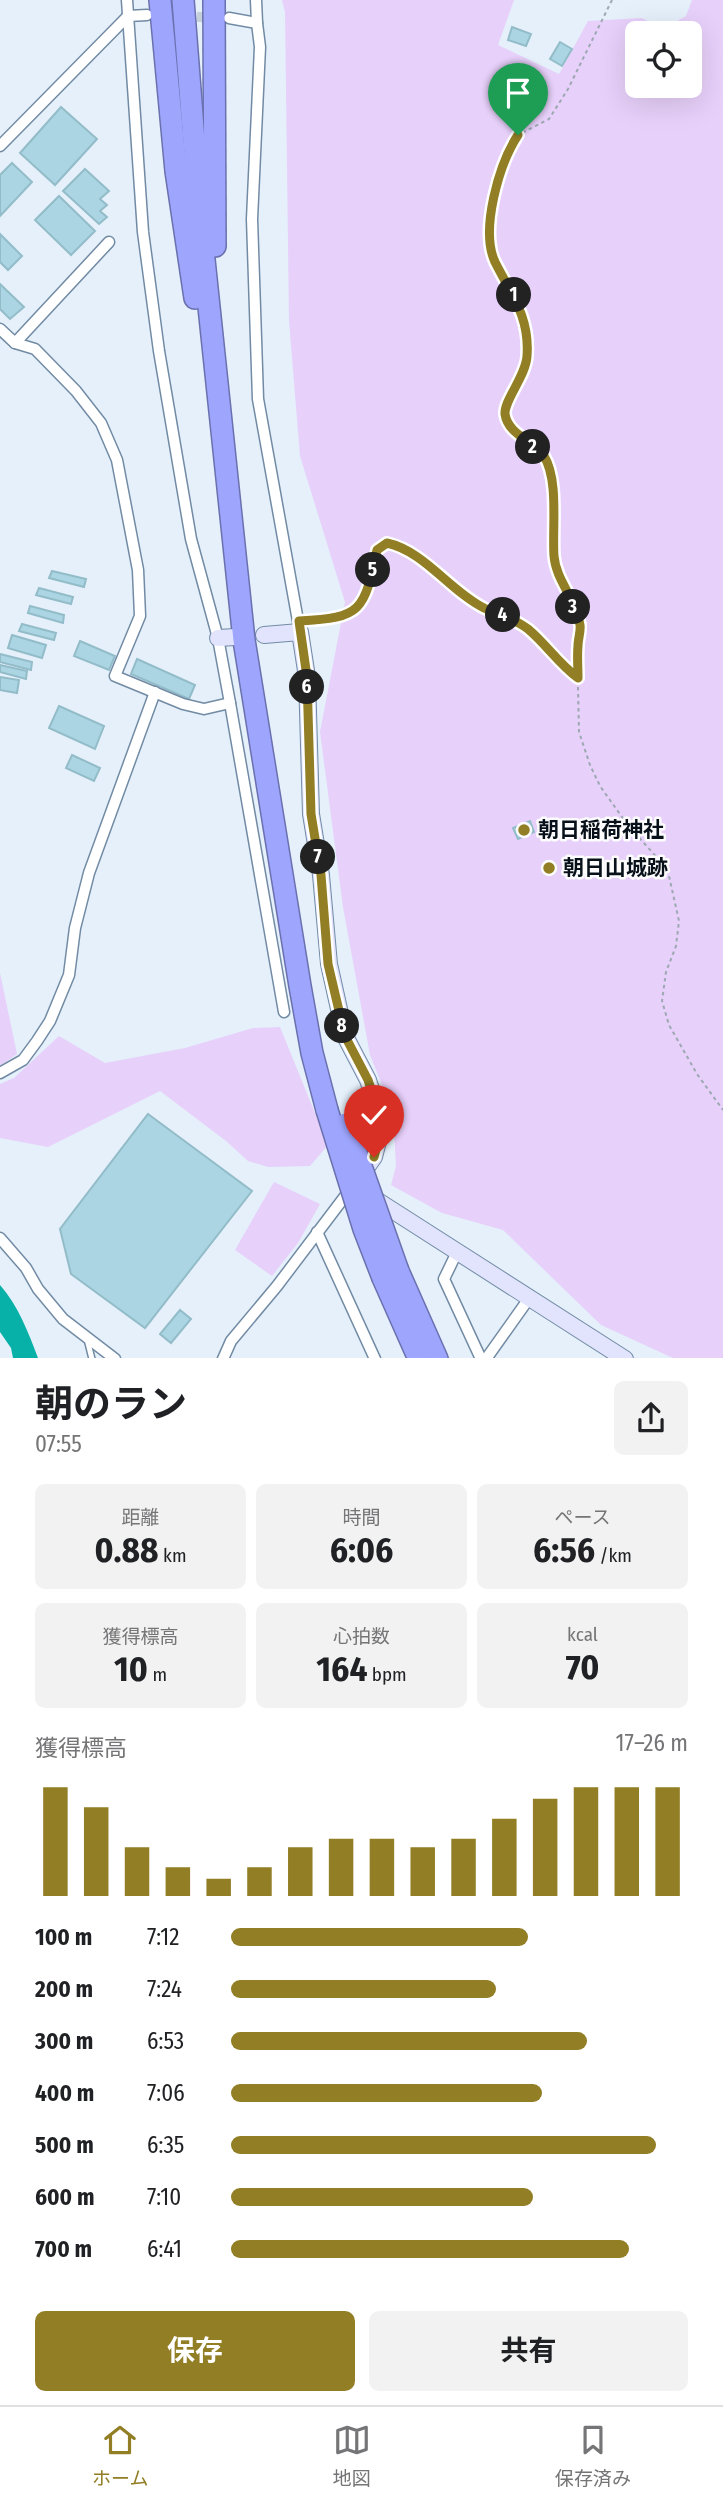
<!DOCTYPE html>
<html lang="ja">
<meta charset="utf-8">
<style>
:root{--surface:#fff;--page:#f2f2f2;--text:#202124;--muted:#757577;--line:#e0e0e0;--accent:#927e25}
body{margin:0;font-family:"Fira Sans Condensed","Noto Sans JP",sans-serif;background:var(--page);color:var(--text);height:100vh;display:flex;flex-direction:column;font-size:26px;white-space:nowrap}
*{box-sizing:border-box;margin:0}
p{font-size:23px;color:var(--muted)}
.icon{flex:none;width:38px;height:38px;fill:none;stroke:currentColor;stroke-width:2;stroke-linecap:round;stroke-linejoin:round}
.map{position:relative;height:1358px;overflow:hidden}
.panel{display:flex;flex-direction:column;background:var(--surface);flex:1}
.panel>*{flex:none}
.tools{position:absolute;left:625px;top:21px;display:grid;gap:14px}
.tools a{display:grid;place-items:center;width:77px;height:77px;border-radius:10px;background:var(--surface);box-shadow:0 7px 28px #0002;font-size:35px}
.pin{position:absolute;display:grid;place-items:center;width:60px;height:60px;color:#fff;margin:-72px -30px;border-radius:50% 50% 50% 0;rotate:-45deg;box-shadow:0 0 7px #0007}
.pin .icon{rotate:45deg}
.km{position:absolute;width:35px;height:35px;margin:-18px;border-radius:50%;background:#222;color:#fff;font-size:19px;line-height:35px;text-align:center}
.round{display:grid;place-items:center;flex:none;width:74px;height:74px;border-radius:10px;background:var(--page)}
.head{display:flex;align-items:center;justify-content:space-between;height:119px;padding:0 35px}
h1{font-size:38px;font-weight:700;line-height:52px}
.figures{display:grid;grid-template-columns:repeat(3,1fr);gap:10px;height:119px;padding:7px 35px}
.figures div{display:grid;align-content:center;border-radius:10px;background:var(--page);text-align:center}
.figures b{font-size:35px;font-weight:700}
.figures small{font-size:19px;font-weight:400}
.figures p{font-size:19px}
.chart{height:196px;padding:14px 35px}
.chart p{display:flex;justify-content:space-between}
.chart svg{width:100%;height:126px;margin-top:7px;stroke:var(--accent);stroke-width:6}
.primary-button{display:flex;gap:14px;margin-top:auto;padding:14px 35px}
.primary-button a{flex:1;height:80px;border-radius:10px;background:var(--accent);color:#fff;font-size:28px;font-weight:700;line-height:80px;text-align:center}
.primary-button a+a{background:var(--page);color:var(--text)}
ul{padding:0 35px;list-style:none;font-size:23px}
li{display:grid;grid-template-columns:112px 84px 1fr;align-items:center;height:52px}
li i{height:18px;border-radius:9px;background:var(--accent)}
.tabs{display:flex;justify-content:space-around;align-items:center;height:98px;border-top:2px solid var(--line);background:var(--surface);font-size:19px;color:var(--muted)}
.tabs a{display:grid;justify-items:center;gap:4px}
.tabs .current{color:var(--accent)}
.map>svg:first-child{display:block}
</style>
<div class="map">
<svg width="723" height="1359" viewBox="0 0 723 1359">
<rect width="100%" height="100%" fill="#e5f0fb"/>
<!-- green -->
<g fill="#e7d0fa" fill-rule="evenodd">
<path d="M282,0H514L498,45L559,74L588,21L642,18L663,29L686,16L692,0H723V1358H673L601,1325L503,1230L442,1213L391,1185L396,1166L393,1112L370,1055L343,907L320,732L345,602L300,456L289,321L285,12ZM637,33H690V86H637Z"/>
<path d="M0,973L17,1054L0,1066Z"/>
<path d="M280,1027L328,1145L310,1166L268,1167L248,1161L226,1141L160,1091L48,1147L0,1138V1084L14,1078L59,1036L105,1063L185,1048L253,1028Z"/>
<path d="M274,1182L320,1204L298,1243L272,1276L235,1250Z"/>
</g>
<!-- water -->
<path fill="#08b1a7" d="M0,1285C18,1305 29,1334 38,1358H13L11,1348L0,1332Z"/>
<!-- building -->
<g fill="#abd5e2" stroke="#93bcc9" stroke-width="2">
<path d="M512,27L531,34L526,46L508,40Z"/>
<path d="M560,42L572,49L562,66L550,59Z"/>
<path d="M61,107L97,139L55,185L20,153Z"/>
<path d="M12,163L32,182L0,216V175Z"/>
<path d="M85,169L109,191L100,199L107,205L100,211L107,217L99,224L63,191Z"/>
<path d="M59,196L95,231L71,255L35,220Z"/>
<path d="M0,234L22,256L8,270L0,262Z"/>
<path d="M0,284L24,307L10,319L0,309Z"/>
<path d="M52,571L86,579L84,587L49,578Z"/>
<path d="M39,588L73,597L71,604L36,595Z"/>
<path d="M30,606L64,615L63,623L28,613Z"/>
<path d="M22,624L56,633L54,640L19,631Z"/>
<path d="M12,635L46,645L42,658L8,648Z"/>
<path d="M80,641L115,656L109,670L74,656Z"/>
<path d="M0,654L32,662L31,670L0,662Z"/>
<path d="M137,659L195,685L189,699L131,674Z"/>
<path d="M0,665L27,671L26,679L0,672Z"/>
<path d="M0,677L19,680L17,693L0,690Z"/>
<path d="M59,706L104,726L95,749L49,728Z"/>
<path d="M72,755L100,768L94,781L66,768Z"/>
<path d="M530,821L534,832L518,839L513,828Z"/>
<path d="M148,1114L252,1191L145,1328L71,1274L60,1229Z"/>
<path d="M180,1310L191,1319L171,1343L160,1334Z"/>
</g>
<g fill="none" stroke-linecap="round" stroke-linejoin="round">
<!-- street-tunnel -->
<path stroke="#c4cfd9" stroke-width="10" stroke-dasharray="10 5" stroke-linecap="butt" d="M182,16L218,18"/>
<!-- lane casing -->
<g stroke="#728ba4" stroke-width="8">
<path id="lane" d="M87,1339L92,1359"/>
</g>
<!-- street casing -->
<g stroke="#728ba4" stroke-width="13">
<g id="street">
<path d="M256,0L257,23"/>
<path d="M229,18L257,23L260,47L252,219L258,399L300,632"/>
<path d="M0,146L128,16L147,15"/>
<path d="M0,329L15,343L35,349L76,391L101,423L117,460L138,570L140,616L115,676L183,704L204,709L230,703L218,638L191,539L159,351L143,232L127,0"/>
<path d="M15,343L109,242"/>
<path d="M230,703L284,1012"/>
<path d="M0,1073L23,1060L37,1041L50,1021L69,975L75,928L89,873L155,692"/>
<path d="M317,1232L375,1359"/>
<path d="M0,1238L26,1268L38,1289L63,1319L115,1359"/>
<path d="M458,1250L444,1279L481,1359"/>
<path d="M223,1359L231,1341L277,1286L352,1187"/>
<path d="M486,1359L530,1297"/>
</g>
</g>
<!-- secondary casing -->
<g stroke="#728ba4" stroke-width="18">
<g id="secondary">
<path d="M264,635L300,632L307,677L311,814L321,875L329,964L345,1036L368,1080L375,1101L381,1130L374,1157L359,1178"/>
<path d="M218,638L236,637"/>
<path d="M367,1194L625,1359"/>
</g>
</g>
<!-- highway casing -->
<g stroke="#6a71ae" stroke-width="24">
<g id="highway">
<path d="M160,0L176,171L195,298"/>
<path d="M183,0L201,231L244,640L300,986L312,1053L327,1110"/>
<path d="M214,0L215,246"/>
<path d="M398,1271L437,1359"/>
<path d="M383,1278L419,1359"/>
</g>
</g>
<!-- path -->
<g stroke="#9da8b2" stroke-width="2" stroke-dasharray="3.5 3.5" stroke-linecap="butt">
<path d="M612,0L568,89L549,119L518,135L510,148L502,169L489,234L494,260L521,310L527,356L522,378L509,397L505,413L510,427L544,455L552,480L554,558L560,582L580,625L577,645L579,732L590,765L600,786L627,824L660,861L669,876L679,921L676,946L666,972L662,1001L669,1025L697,1074L723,1110"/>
<path d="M308,620C367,617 366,602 377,550L387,543C420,550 451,589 482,606C498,615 516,618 530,631C546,647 559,663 577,677"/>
</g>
<!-- lane -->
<use href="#lane" stroke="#fff" stroke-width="5"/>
<!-- street -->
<use href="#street" stroke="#fff" stroke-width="10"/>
<!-- secondary -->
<use href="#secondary" stroke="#e2e4fe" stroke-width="16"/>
<!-- highway -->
<use href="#highway" stroke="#9ea5fd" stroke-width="21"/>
<!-- highway-bridge casing -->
<g stroke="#6a71ae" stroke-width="24" stroke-linecap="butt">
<g id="highway-bridge">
<path d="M327,1110L364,1229L383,1278"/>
<path d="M346,1124L398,1271"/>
</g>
</g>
<!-- highway-bridge -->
<use href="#highway-bridge" stroke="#9ea5fd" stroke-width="21"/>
</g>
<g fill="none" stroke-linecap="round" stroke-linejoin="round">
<!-- route casing -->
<g stroke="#fff" stroke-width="14">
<path id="route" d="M374,1157L381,1130L375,1101L368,1080L345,1036L328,964L321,875L311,814L307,677L299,621C363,618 364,610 377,550L387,543C424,551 450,591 484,608C499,615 514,618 528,629C546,644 558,663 578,678C578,667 577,656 578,646C578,639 581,631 580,625C577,600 556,581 554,556C552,528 559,480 544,456C534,441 508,435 505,414C504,400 526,376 527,356C530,317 511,294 495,262C480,230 499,164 518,135"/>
</g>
<!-- route -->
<use href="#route" stroke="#927e25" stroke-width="9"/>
</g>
<!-- markers -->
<g fill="#927e25" stroke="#fcfcfc" stroke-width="2.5">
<circle cx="524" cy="830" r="7"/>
<circle cx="549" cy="868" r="7"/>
</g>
<g text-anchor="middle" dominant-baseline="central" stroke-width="5" stroke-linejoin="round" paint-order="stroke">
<!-- poi labels -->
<g font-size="21" font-weight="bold" fill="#08111a" stroke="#fcfcfc" text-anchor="start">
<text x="538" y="830">朝日稲荷神社</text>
<text x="563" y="868">朝日山城跡</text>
</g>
</g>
</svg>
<div class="tools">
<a><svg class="icon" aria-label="locate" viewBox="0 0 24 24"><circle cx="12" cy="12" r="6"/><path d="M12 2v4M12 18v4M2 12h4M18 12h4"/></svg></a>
</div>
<div class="pin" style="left:518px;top:135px;background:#1e9e55"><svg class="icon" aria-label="arrive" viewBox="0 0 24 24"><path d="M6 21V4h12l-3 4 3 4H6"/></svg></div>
<div class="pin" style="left:374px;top:1157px;background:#d93025"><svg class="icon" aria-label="check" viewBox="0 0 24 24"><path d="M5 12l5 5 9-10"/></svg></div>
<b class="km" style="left:514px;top:295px">1</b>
<b class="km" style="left:533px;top:447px">2</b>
<b class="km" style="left:573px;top:607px">3</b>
<b class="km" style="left:503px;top:615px">4</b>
<b class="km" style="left:373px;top:570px">5</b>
<b class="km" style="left:307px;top:687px">6</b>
<b class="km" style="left:318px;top:857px">7</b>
<b class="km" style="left:342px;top:1026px">8</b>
</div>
<section class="panel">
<div class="head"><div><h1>朝のラン</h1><p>07:55</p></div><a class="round"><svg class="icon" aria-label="share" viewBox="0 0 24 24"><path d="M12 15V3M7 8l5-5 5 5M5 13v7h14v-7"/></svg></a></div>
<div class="figures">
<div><p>距離</p><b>0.88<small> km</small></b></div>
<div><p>時間</p><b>6:06</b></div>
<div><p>ペース</p><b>6:56<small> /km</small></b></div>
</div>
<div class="figures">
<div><p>獲得標高</p><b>10<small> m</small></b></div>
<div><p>心拍数</p><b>164<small> bpm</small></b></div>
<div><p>kcal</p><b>70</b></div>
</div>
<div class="chart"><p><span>獲得標高</span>17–26 m</p>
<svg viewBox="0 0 160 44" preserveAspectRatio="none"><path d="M5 44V6M15 44V13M25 44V27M35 44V34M45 44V38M55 44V34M65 44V27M75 44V24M85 44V24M95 44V27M105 44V24M115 44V17M125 44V10M135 44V6M145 44V6M155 44V6"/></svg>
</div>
<ul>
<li><b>100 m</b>7:12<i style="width:65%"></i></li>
<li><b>200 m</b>7:24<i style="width:58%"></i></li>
<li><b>300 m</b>6:53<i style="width:78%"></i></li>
<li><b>400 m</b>7:06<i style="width:68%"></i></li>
<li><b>500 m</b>6:35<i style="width:93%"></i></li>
<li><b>600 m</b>7:10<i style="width:66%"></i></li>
<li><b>700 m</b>6:41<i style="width:87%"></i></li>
</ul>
<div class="primary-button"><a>保存</a><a>共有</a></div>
</section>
<nav class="tabs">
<a class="current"><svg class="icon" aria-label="home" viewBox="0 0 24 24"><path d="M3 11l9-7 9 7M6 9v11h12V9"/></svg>ホーム</a>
<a><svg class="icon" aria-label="map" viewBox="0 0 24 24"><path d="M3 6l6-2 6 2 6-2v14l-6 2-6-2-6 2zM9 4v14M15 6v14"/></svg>地図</a>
<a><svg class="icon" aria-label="saved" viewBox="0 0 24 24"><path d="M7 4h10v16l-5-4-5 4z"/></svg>保存済み</a>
</nav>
